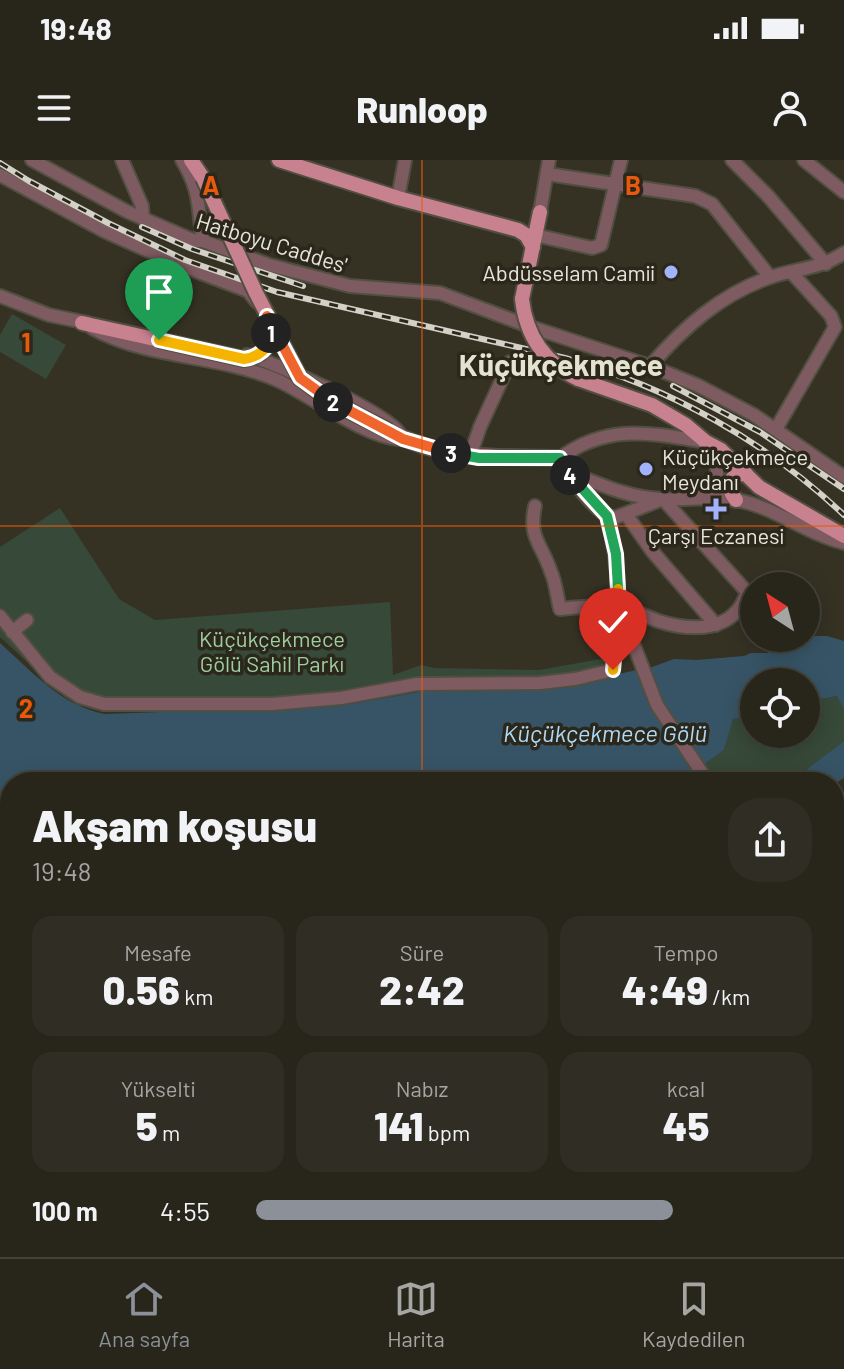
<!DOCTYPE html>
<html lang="tr">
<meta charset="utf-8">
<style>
:root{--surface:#28261b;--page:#302e24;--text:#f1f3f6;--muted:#a5a5a3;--line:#44433a;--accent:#8c9099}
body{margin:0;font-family:Barlow,sans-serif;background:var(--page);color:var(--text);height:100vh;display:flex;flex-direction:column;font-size:30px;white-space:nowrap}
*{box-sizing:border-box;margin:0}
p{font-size:26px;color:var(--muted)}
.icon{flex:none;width:44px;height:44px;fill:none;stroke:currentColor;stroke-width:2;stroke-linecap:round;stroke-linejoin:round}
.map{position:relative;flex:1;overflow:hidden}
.panel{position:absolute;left:0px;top:612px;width:844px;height:486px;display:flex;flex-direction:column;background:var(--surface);border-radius:32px 32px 0 0;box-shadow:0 4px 20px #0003,0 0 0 2px var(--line)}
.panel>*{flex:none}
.needle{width:52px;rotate:324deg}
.buttons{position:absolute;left:740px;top:412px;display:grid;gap:16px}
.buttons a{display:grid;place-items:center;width:80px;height:80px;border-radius:50%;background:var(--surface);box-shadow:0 4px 20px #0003,0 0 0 2px var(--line);font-size:40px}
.pin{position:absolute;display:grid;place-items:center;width:68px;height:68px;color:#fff;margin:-82px -34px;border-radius:50% 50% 50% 0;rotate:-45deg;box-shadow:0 0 8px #0007}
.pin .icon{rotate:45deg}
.km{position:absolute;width:40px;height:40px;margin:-20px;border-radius:50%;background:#222;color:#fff;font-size:22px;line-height:40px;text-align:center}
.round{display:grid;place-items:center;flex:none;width:84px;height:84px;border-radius:32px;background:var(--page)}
.head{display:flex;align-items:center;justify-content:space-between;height:136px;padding:0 32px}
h1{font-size:44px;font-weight:800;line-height:60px}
.stats{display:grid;grid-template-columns:repeat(3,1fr);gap:12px;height:136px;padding:8px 32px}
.stats div{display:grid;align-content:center;border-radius:20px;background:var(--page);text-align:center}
.stats b{font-size:40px;font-weight:800}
.stats small{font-size:22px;font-weight:400}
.stats p{font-size:22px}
ul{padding:0 32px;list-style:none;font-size:26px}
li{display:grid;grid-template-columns:128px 96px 1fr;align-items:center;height:60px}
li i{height:20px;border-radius:10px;background:var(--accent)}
.status{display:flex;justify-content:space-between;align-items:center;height:56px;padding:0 40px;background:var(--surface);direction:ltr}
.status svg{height:22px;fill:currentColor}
header{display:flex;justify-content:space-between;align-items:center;height:104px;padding:0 32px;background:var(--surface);font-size:36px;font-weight:800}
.dock{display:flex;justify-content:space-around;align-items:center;height:112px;border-top:2px solid var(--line);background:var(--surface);font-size:22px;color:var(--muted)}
.dock a{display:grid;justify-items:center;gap:4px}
.dock .current{color:var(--accent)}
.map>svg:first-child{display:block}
</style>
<div class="status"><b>19:48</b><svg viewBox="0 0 49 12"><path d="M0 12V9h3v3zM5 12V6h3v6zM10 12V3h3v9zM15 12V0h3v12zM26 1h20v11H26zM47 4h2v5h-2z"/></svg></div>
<header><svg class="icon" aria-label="menu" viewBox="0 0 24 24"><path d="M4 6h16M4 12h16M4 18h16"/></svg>Runloop<svg class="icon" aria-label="person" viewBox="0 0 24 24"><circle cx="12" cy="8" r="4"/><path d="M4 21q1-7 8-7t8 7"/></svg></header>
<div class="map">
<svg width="844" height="1097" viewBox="0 0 844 1097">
<rect width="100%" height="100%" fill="#353224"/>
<!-- green -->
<g fill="#374939">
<path d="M12,154L66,185L46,219L0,192V175Z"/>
<path d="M60,348L119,439L155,460L390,442L393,515L421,505L434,508L539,510L601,499L614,501L613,515L432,528L311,547L112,552L88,548L66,538L0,477V387Z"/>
<path d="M837,536L844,550V581L790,622H709L699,608L724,590L733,558L754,554V574H806V542Z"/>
<path d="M844,1059V1097H819L824,1088H834V1073Z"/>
</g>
<!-- water -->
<g fill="#375466">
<path d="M807,476H827L844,481V550L837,536L806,542V522H754V554L733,559L724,590L699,608L657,545L644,510L674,499L697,500L744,496L751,493H767Z"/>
<path d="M0,483C32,512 61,545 104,554L339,546L425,531L560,527L637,510L662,564L703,622H10V1088H460L458,1097H0Z"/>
<path d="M844,581V618L834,624V622H790Z"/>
</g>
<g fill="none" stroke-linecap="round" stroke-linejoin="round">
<!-- minor casing -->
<g stroke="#514f41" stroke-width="16">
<g id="minor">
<path d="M32,0L126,51L195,81H203L269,105L350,126L440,133L531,167L650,206L699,226L754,255L844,317"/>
<path d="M122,0L142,46L143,59"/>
<path d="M182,0C202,34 197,47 203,81"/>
<path d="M732,0L768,36L826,104"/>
<path d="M804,0L844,32"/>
<path d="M547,14L695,36L712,44L770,117"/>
<path d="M0,15L104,71L180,105L248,131L257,142"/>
<path d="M398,38L405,0"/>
<path d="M540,52L549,0"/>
<path d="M535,75L592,88L601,85L621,0"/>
<path d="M0,136L49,155L88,163"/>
<path d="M92,168C149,200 218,194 277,220C312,236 364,277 399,279"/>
<path d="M247,195C276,203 386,252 400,274"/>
<path d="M650,206C683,168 720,135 768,118C796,108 818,110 844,93"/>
<path d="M776,269L835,167L831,156L792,113"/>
<path d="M470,296L480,267L510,202"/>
<path d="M568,312C599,324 629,338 662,339C687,340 711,336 736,340C775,347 807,374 844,383"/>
<path d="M663,339L614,358C595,354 568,315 560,298C607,263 651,273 706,282C720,308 726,326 692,337"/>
<path d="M535,346C528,378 542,384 551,412C556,423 557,437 560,449C578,447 598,445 617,447C630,448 645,456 658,461C693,472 735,472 747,432L663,339"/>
<path d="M626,354L652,391L716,465"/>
<path d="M621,452L657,545L708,622"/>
<path d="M0,456L50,517L80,537L104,544H272L341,538L417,524L540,523L575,519L613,510C619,452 622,413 607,356"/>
<path d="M12,472L27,460"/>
</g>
</g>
<!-- major casing -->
<g stroke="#514f41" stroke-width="18">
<g id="major">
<path d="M191,0L203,18"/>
<path d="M279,0L398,38L518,70L526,75L533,87"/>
<path d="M522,139L540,52"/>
<path d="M82,163L159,180"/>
<path d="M578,219L652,245L686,265L706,282L721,290L759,327L844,376"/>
<path d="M389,271C446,302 498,296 560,298"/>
<path d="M736,340C726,328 728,313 746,314"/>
<path d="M834,668L844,659"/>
<path d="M834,773L844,779"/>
<path d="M834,927L844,923"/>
<path d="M834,955L844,944"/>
<path d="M636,1088L644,1097"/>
<path d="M736,1097L742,1088"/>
<path d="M802,1097L808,1088"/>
</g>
</g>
<!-- highway casing -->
<g stroke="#514f41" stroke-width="22">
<g id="highway">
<path d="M834,978L844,964"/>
<path d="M834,1025L844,1012"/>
<path d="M834,1047L844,1033"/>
<path d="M750,1097L756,1088"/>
<path d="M782,1097L788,1088"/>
</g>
</g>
<!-- minor -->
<use href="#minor" stroke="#7e5b61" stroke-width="12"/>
<!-- major -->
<use href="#major" stroke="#c8818f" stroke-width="14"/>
<!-- highway -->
<use href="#highway" stroke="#e58fa1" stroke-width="18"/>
<!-- rail casing -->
<g stroke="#d4d2c8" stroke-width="6">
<g id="rail">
<path d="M0,3L29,21L108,63L185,100L277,132L565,198C668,227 766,281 844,355"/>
<path d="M142,67L192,89L303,126"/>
<path d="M673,226L760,272L844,329"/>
</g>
</g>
<!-- rail -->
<use href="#rail" stroke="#2b281b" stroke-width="3" stroke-dasharray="9" stroke-linecap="butt"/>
<!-- major-bridge casing -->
<g stroke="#514f41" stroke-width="18" stroke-linecap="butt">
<g id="major-bridge">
<path d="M203,18L256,133L300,218L332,242L389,271"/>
<path d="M522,139C526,176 545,203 578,219"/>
<path d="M159,180L244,199C265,196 273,183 269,164"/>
</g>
</g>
<!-- major-bridge -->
<use href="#major-bridge" stroke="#c8818f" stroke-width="14"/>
</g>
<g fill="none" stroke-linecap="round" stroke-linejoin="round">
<!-- split-1 casing -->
<g stroke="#fff" stroke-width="16">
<path id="split-1" d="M159,180L244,199C258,197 271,188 271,173"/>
</g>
<!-- split-2 casing -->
<g stroke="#fff" stroke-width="16">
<path id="split-2" d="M271,173L267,156L300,218L333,242"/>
</g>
<!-- split-3 casing -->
<g stroke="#fff" stroke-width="16">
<path id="split-3" d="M333,242L403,279L451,293"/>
</g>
<!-- split-4 casing -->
<g stroke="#fff" stroke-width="16">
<path id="split-4" d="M451,293L479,298H560L570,315"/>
</g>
<!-- split-5 casing -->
<g stroke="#fff" stroke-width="16">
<path id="split-5" d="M570,315L607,356L616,394L618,429"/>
</g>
<!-- split-6 casing -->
<g stroke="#fff" stroke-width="16">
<path id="split-6" d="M613,510L619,447L618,429"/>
</g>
<!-- split-1 -->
<use href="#split-1" stroke="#f5b400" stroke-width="10"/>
<!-- split-2 -->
<use href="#split-2" stroke="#f0652b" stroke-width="10"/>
<!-- split-3 -->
<use href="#split-3" stroke="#f0652b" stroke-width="10"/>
<!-- split-4 -->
<use href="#split-4" stroke="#22a559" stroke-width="10"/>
<!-- split-5 -->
<use href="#split-5" stroke="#22a559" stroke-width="10"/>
<!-- split-6 -->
<use href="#split-6" stroke="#f5b400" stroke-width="10"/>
</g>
<!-- grid -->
<path fill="none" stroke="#e8590c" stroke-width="2" stroke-opacity="0.55" d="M422,0V622M0,366H844M0,731H10M834,731H844M422,1088V1097"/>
<!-- markers -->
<g fill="#a3b2fd" stroke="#2b281b" stroke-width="3">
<circle cx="671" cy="112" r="8"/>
<circle cx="646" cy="309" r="8"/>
<path d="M712 337h8v8h8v8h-8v8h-8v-8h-8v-8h8z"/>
</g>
<g text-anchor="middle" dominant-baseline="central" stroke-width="7" stroke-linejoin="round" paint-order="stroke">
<!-- street labels -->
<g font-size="22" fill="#e7e5dc" stroke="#2b281b">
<text transform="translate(272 82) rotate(17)">Hatboyu Caddes'</text>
</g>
<!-- poi labels -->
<g font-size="22" fill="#e7e5dc" stroke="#2b281b" text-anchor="end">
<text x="655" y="112">Abdüsselam Camii</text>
<text x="662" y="296" text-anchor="start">Küçükçekmece<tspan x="662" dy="25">Meydanı</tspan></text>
<text x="716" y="375" text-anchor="middle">Çarşı Eczanesi</text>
</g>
<!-- park labels -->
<g font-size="22" fill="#9ecda3" stroke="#2b281b">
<text x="272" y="478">Küçükçekmece<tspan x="272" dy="25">Gölü Sahil Parkı</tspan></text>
</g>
<!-- water labels -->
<g font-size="24" font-style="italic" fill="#aed9f6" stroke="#2b281b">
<text x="605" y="572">Küçükçekmece Gölü</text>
</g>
<!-- district labels -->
<g font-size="30" font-weight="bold" fill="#e4e2d0" stroke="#2b281b">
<text x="561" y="204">Küçükçekmece</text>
</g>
</g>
<g font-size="26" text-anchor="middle" font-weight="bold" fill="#e8590c" stroke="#2b281b" stroke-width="7" stroke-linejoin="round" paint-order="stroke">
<text x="211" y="35">A</text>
<text x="633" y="35">B</text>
<text x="26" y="192">1</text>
<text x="26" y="558">2</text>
</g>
</svg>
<div class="buttons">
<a><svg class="needle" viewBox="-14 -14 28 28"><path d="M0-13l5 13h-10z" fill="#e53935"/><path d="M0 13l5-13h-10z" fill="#a5a5a3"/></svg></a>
<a><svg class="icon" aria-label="locate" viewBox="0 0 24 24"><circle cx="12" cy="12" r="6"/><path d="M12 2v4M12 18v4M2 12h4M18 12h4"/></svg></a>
</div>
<div class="pin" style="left:159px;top:180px;background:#1e9e55"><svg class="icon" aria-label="arrive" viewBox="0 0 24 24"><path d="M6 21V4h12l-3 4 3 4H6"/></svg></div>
<div class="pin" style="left:613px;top:510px;background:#d93025"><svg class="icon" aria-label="check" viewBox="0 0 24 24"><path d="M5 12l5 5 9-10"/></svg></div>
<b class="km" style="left:271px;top:173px">1</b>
<b class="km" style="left:333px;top:242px">2</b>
<b class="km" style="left:451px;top:293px">3</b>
<b class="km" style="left:570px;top:315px">4</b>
<section class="panel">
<div class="head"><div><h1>Akşam koşusu</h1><p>19:48</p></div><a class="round"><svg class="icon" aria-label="share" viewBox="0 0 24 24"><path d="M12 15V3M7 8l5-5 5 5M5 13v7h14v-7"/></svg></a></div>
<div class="stats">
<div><p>Mesafe</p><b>0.56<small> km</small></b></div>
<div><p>Süre</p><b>2:42</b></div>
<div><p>Tempo</p><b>4:49<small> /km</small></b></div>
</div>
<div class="stats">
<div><p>Yükselti</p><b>5<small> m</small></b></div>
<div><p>Nabız</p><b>141<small> bpm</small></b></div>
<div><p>kcal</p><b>45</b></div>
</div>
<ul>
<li><b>100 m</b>4:55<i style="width:75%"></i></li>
</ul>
</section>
</div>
<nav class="dock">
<a class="current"><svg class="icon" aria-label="home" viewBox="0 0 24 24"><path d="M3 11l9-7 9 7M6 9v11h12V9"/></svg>Ana sayfa</a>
<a><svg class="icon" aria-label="map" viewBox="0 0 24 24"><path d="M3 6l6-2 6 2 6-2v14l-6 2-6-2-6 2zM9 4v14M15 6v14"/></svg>Harita</a>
<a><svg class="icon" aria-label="saved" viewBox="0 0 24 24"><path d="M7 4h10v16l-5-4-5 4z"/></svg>Kaydedilen</a>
</nav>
